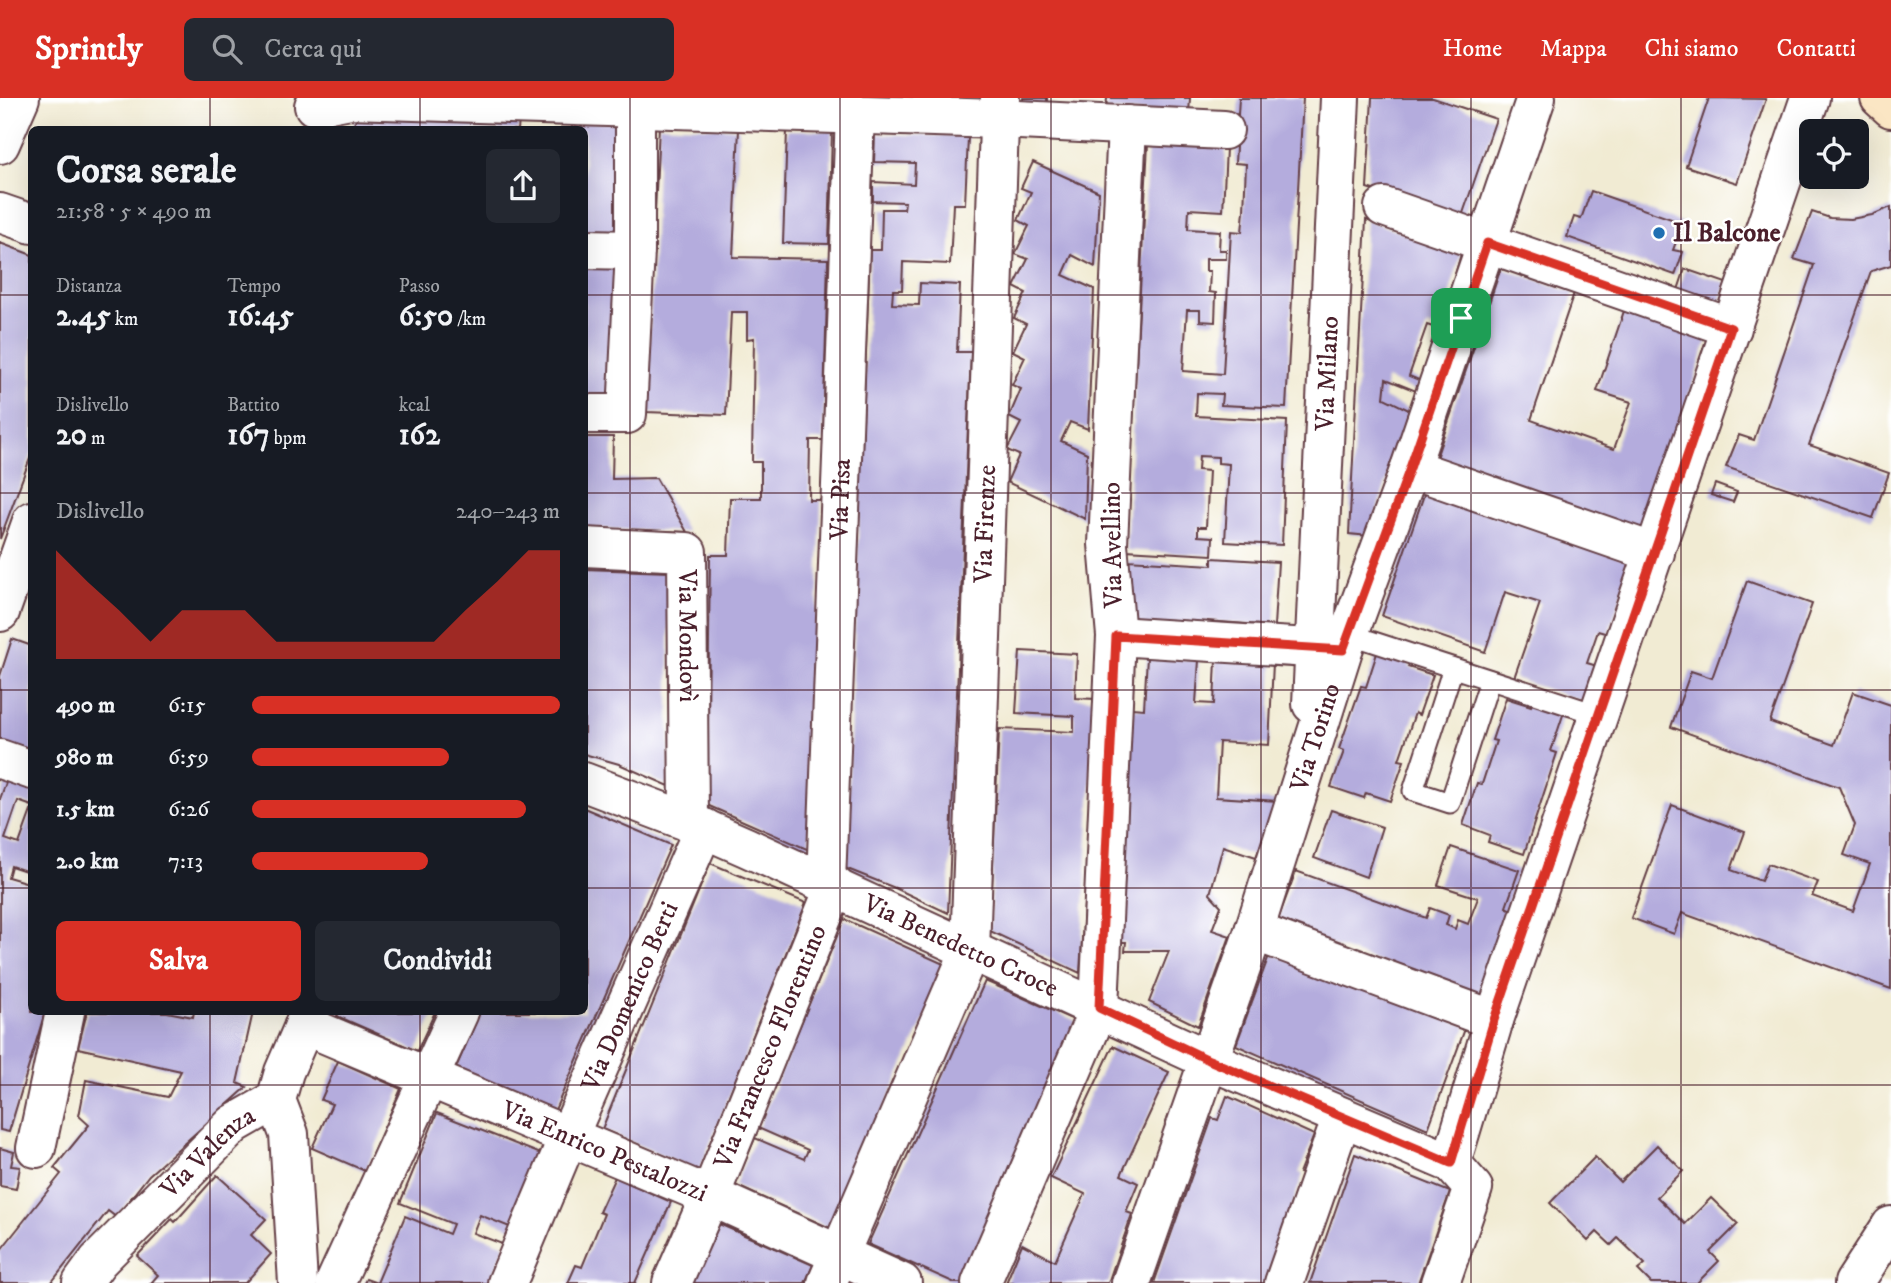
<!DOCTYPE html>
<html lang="it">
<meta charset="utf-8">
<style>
:root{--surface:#171b24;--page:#242831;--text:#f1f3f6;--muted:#9ea1a6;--accent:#d93025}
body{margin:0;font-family:"IM FELL DW Pica",serif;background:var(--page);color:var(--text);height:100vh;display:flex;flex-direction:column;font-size:26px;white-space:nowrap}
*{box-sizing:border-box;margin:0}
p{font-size:23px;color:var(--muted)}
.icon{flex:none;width:38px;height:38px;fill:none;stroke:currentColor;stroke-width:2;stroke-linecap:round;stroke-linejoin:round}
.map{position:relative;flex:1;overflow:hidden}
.side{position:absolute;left:28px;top:28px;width:560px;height:889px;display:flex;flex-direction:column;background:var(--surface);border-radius:10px;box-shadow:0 7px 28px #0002}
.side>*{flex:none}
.buttons{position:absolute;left:1799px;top:21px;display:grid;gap:14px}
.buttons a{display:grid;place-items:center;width:70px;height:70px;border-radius:10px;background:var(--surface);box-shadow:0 7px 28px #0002;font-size:35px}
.pin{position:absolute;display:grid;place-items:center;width:60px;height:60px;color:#fff;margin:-30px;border-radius:14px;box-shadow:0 4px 10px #0006}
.round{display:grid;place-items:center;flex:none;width:74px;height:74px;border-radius:10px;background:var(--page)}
.headline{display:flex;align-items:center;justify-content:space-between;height:119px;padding:0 28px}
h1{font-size:38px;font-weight:700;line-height:52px}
.figures{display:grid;grid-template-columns:repeat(3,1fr);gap:10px;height:119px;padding:7px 28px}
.figures div{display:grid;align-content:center}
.figures b{font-size:30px;font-weight:700}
.figures small{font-size:19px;font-weight:400}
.figures p{font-size:19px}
.chart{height:196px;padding:14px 28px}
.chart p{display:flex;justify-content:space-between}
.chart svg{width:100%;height:126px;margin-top:7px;fill:var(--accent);opacity:.7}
.button{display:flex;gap:14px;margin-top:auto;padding:14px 28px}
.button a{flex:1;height:80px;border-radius:10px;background:var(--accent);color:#fff;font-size:28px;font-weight:700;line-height:80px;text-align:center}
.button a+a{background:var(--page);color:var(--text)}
ul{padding:0 28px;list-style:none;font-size:23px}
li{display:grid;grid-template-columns:112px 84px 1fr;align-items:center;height:52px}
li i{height:18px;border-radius:9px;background:var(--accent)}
header{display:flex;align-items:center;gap:42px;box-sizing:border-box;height:98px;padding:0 35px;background:var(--accent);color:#fff}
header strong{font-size:33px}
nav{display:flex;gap:38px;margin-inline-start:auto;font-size:24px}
.search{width:490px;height:63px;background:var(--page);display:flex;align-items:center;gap:18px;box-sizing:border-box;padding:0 24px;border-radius:10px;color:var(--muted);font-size:26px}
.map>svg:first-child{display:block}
</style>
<header>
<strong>Sprintly</strong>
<div class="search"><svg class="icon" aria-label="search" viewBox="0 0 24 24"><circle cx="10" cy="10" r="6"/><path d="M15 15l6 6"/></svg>Cerca qui</div>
<nav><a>Home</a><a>Mappa</a><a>Chi siamo</a><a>Contatti</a></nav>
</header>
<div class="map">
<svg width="1891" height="1185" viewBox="0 0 1891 1185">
<rect width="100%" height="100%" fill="#fff"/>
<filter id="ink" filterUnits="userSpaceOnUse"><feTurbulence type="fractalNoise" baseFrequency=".0143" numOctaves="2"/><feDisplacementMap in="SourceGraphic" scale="14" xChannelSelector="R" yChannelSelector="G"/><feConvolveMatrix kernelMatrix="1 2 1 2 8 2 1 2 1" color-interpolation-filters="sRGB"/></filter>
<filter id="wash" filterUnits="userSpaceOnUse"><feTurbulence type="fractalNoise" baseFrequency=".00686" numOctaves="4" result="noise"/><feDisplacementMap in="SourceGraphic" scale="28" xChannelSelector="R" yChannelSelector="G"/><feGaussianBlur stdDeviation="1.57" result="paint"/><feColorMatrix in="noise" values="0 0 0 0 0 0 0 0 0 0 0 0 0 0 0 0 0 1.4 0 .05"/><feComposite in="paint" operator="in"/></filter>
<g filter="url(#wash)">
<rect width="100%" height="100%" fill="#f1ebd3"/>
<g id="blocks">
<!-- building -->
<g fill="#b4acdd">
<path d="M1023,0H1047V9L1023,8Z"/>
<path d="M1107,0H1190L1189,15L1106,12Z"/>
<path d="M1239,0H1303L1286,310L1221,307L1222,296L1197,295L1196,318L1287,323L1282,447L1225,444L1229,366L1218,365V359L1199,358L1198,372L1209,373L1206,429H1198V438L1213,439L1212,457L1126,452L1148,46L1226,50L1223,113L1189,111L1188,131L1220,133L1219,152H1226V161H1206V173H1210L1209,194L1216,195L1215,224L1200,223V212H1187L1183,273L1223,276L1231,133L1242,134L1244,113L1246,66L1235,65Z"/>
<path d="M1372,0H1433L1496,21L1461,121L1367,90Z"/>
<path d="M1709,0L1766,1L1737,85L1686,68Z"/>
<path d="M357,18L519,22L518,32H352Z"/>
<path d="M572,23L621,25L619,139L584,138V32H572Z"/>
<path d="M659,27L739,31L733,159L828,161L823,342H810L809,402H821L809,752L707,707L710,457H728L730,400H761V364H752L754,240L747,241V214H731L726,317L646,314Z"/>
<path d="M787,32L832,33L829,146L783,145Z"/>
<path d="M875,36L968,39L965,106H953L950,166L903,164L902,192H893L892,206L919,207L920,185L960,187L957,254H971L948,815L895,790L845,770L870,152H881L882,111H904L905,104L873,103V84L914,86L915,65L874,64Z"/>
<path d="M1033,64L1099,94L1095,169L1072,157L1063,177L1094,191L1088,331L1070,324L1061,343L1087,355L1085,421L1007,384L1019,357L1007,352L1021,325L1009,319L1021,291L1012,287L1025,259L1013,253L1026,226L1014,220L1026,195L1014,189L1028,161L1015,156L1029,128L1018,122L1031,94L1021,90Z"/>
<path d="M1591,93L1683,125L1673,152L1683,154L1675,177L1567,139L1574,119L1581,121Z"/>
<path d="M1891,109V167L1871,173L1809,347L1889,375L1873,420L1726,369L1739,337L1754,342L1814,167L1794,161L1812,114L1830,120L1851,121L1872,117Z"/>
<path d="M1366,122L1461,156L1439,231L1427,227L1409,278L1419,282L1416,293L1386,281L1384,300L1409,312L1369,438L1349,436Z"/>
<path d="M0,145L32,157V355L0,441Z"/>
<path d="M584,165H615L610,297H584Z"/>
<path d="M1501,170L1574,195L1531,322L1590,343L1614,351L1631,304L1597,293L1624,213L1708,241L1641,435L1435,363Z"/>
<path d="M1685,171L1726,185L1718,207L1677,195Z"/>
<path d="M584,339H613L612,381L656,380L687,434L584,430Z"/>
<path d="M1715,386L1737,394L1733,404L1711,397Z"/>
<path d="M1425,394L1633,464L1608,536L1598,533L1587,565L1597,568L1585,604L1514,580L1540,505L1505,494L1485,554L1382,518Z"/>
<path d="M1212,460L1278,464L1274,528L1208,523V534L1134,530L1127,462L1212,467Z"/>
<path d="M584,471L669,474V688L619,666L584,656Z"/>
<path d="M1747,483L1812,506L1770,624L1834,647L1853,594L1891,607V891L1682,815L1674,836L1631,820L1672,707L1745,734L1731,772L1761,783L1768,766L1818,784L1812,798L1853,813L1870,766L1844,757L1855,727L1839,689L1671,629L1691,573L1712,580Z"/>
<path d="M12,541L32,548V658L0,648V578Z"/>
<path d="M1378,552L1410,563L1408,569L1433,577L1419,617L1415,615L1399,662L1404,663L1390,703L1366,695L1364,700L1331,689L1344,653L1339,651L1361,588L1366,589Z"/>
<path d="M1020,553L1077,556L1075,600L1096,601L1080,875L990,833L999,631L1074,634V618L1016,615Z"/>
<path d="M1147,559L1199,562L1196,605L1214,606L1216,562L1273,565L1269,647L1219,644L1216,699L1278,703L1256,759L1223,748L1210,796L1221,808L1212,832L1230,838L1198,928L1149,904L1169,853H1125L1126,844H1116L1132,610L1144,611Z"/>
<path d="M1506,600L1531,608L1532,604L1564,614L1551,653L1557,655L1524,756L1488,744L1490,737L1463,727L1477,685L1482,686L1496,643L1492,642Z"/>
<path d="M7,682L32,690V708L18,703L5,741L19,746L32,710V775L11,768L8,779L32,786V914H45L9,1034L0,1032V701Z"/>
<path d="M584,710L671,747L555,1012L455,972L480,914H584Z"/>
<path d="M1331,712L1382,729L1366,779L1314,760Z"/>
<path d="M1451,749L1519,772L1506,809L1513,813L1482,901L1276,827L1296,773L1426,820L1430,810L1449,817L1446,827L1455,831L1458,822L1468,826L1478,800L1438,787Z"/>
<path d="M710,765L806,805L699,1073L602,1031Z"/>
<path d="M844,821L948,868L830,1130L735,1087L755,1040L804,1061L808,1052L758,1030Z"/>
<path d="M1270,855L1466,928L1428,1031L1236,947Z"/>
<path d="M985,883L1076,923L961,1185H955L868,1146Z"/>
<path d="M87,914H167L193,919L194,914H253L237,985L247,989L149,1077L116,1119L108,1113L51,1185H0V1153L61,1076L54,1070L89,1027L79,1018L86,982L168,999L181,973L78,950Z"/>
<path d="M339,914H435L417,953L337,918Z"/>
<path d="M1113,948L1169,974L1121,1077L1138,1085L1126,1114L1132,1116L1108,1185H1006L1022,1146L1055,1163L1085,1096L1051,1080Z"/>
<path d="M338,963L401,991L365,1073L312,1050L332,1006L321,1002Z"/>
<path d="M1227,998L1314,1037L1299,1075L1303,1076L1265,1185H1154L1212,1020L1218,1022Z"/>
<path d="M437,1015L541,1056L512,1130L480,1117L473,1135L505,1147L490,1185H364L366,1181L377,1185L405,1118L449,1136L453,1126L400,1105Z"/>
<path d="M1657,1047L1683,1073L1657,1099L1685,1126L1711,1100L1738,1126L1710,1154L1719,1163L1697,1185H1651L1638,1172L1645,1166L1618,1140L1611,1147L1597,1134L1588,1143L1550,1105L1595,1059L1620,1084Z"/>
<path d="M0,1050L14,1054L11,1068L20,1069L16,1091L0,1088Z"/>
<path d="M1355,1056L1450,1094L1418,1185H1310Z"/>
<path d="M217,1077L266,1121L251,1137L271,1156L245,1185H151L158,1177L137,1158L172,1121L175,1124Z"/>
<path d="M615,1079L671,1104L635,1185H568L576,1167L582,1169L604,1116L599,1114Z"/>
<path d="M719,1126L813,1167L805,1185H693Z"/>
</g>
</g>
</g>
<g filter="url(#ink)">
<use href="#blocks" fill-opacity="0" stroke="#633e44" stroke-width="2"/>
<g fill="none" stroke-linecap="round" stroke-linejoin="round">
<!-- lane casing -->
<g stroke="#633e44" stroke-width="23">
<g id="lane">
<path d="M1349,536L1599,617"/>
<path d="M1453,570L1413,693L1450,705L1490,582"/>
</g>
</g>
<!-- street casing -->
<g stroke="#633e44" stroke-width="42">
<g id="street">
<path d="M314,8L350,1L999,21L1224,32"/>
<path d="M0,46L20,0"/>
<path d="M1384,109L1732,230"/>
<path d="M0,115L32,126"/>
<path d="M584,151L635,152"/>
<path d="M584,316H627L635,152V23L630,0"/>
<path d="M1410,370L1655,455"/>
<path id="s1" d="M584,449L687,454L689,724"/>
<path d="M0,514L32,423"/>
<path d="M1116,538L1341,552"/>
<path id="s2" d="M1312,606L1340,0"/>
<path d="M0,661L32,672"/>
<path id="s3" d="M584,684L689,724L746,749L1209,962L1451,1065L1473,1090L1440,1185"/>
<path id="s4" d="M826,784L855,16"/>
<path d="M1254,833L1494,922"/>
<path id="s5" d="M304,927L710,1098L902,1185"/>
<path d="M276,1002L289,1036L298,1185"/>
<path d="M36,1050L65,914"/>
<path d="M1451,1065L1494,922L1810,0"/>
<path id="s6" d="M82,1185L98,1163L234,1026L276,1002L284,974L310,914"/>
<path d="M335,1185L459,914"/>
<path id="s7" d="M507,1185L569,1037L704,730"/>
<path id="s8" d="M672,1185L710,1098L835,788"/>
<path id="s9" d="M827,1185L970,853L1000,0"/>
<path d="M981,1185L1099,910L1116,538L1108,446L1127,27"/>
<path id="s10" d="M1131,1185L1254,833L1343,552L1410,370L1536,0"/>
<path d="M1284,1185L1342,1019"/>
<path d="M1854,1185L1891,1128"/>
</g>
</g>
<!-- secondary casing -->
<g stroke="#633e44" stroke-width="42">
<path id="secondary" d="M1880,0L1891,10"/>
</g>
<!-- lane -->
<use href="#lane" stroke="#fff" stroke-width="19"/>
<!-- street -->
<use href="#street" stroke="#fff" stroke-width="38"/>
<!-- secondary -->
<use href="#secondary" stroke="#fbe6c4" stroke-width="38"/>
</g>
</g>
<g fill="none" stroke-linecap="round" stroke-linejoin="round" filter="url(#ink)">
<!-- route casing -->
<g stroke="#fff" stroke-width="14">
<path id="route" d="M1487,145L1731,230L1494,922L1451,1065L1209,962L1099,910L1116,538L1343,552L1410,370Z"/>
</g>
<!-- route -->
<use href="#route" stroke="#d93025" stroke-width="9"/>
</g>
<!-- grid -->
<path fill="none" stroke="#4a1f2b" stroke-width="2" stroke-opacity="0.55" d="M210,0V32M420,0V32M630,0V1185M840,0V1185M1051,0V1185M1261,0V1185M1471,0V1185M1681,0V1185M0,197H32M584,197H1891M0,395H32M584,395H1891M0,592H32M584,592H1891M0,790H32M584,790H1891M210,914V1185M420,914V1185M0,987H1891"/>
<!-- markers -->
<circle fill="#1f6fb2" stroke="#fff" stroke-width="2.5" cx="1659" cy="135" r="7"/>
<g text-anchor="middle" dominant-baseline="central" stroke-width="5" stroke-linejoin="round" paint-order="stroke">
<!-- poi labels -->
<g font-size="26" font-weight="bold" fill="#4a1f2b" stroke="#fff" text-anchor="start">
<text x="1673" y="135">Il Balcone</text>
</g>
<!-- street labels -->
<g font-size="26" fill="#4a1f2b" stroke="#fff">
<text stroke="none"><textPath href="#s2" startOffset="331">Via Milano</textPath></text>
<text stroke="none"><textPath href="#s4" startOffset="383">Via Pisa</textPath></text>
<text stroke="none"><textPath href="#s9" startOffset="789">Via Firenze</textPath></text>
<text transform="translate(1113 447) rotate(-91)">Via Avellino</text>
<text stroke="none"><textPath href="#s1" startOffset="187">Via Mondovì</textPath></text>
<text stroke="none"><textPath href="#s10" startOffset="576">Via Torino</textPath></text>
<text stroke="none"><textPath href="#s3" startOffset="411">Via Benedetto Croce</textPath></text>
<text stroke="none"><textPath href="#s7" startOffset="312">Via Domenico Berti</textPath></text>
<text stroke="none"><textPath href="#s8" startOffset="256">Via Francesco Florentino</textPath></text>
<text stroke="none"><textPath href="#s5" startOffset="326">Via Enrico Pestalozzi</textPath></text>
<text stroke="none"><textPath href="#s6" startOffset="182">Via Valenza</textPath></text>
</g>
</g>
</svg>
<div class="buttons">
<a><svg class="icon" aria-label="locate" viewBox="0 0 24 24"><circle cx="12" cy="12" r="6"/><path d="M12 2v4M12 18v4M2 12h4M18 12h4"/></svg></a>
</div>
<div class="pin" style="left:1461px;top:220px;background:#1e9e55"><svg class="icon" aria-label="arrive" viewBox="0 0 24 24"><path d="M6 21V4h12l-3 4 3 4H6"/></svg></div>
<section class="side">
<div class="headline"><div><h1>Corsa serale</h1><p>21:58 · 5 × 490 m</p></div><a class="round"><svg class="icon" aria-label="share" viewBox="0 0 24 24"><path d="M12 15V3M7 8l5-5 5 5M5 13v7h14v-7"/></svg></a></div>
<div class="figures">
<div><p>Distanza</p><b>2.45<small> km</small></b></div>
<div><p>Tempo</p><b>16:45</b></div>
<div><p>Passo</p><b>6:50<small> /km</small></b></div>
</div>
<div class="figures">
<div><p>Dislivello</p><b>20<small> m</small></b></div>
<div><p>Battito</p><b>167<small> bpm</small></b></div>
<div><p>kcal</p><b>162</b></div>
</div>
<div class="chart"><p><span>Dislivello</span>240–243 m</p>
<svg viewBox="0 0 160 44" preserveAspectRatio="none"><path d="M0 44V6L10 17L20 27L30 38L40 27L50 27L60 27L70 38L80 38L90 38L100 38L110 38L120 38L130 27L140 17L150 6L160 6V44z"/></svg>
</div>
<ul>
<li><b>490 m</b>6:15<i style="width:100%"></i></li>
<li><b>980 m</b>6:59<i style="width:64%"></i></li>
<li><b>1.5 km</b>6:26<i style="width:89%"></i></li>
<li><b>2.0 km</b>7:13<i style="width:57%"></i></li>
</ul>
<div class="button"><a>Salva</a><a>Condividi</a></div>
</section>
</div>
